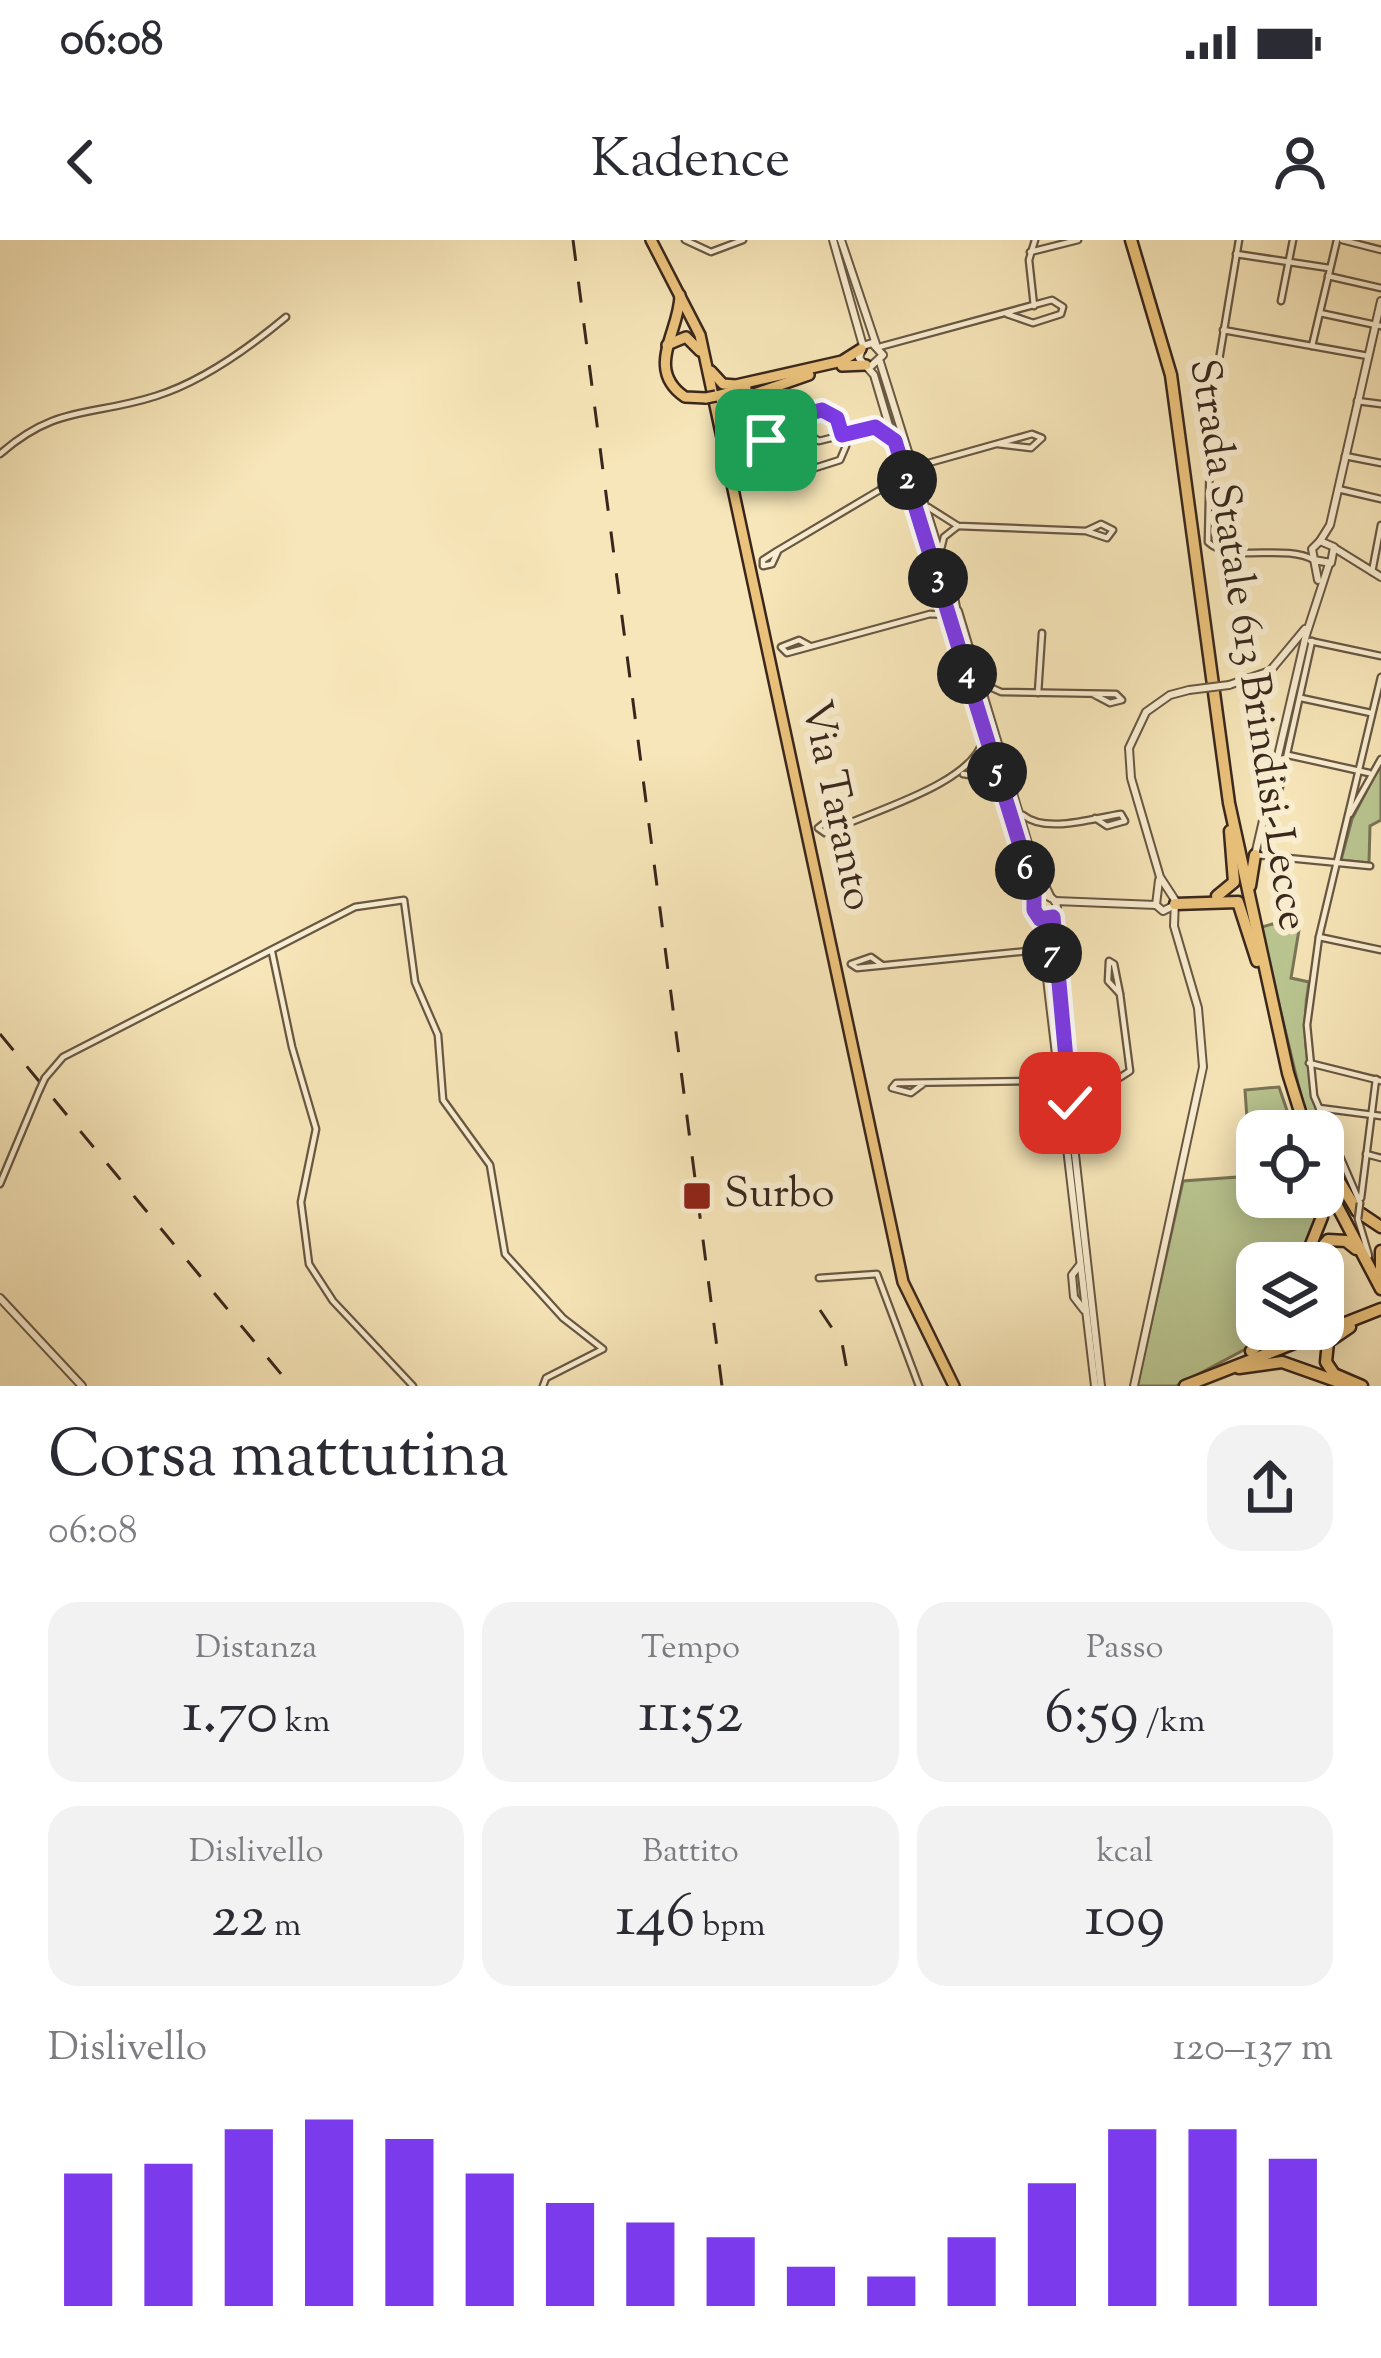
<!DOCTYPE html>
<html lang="it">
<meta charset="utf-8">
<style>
:root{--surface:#fff;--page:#f2f2f3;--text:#2b2b33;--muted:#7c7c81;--accent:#7c3aed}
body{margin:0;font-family:"Sorts Mill Goudy",serif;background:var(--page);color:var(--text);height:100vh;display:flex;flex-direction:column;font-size:45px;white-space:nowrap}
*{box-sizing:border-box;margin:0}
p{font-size:39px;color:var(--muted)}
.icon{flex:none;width:66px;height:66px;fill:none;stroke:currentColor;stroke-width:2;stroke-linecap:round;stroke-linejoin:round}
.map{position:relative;height:1146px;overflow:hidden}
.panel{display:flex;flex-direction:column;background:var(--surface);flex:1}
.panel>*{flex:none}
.fabs{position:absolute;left:1236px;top:870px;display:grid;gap:24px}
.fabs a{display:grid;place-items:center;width:108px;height:108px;border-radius:24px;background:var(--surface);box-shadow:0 6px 30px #0003;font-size:60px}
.pin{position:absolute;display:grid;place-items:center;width:102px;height:102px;color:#fff;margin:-51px;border-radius:24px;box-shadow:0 6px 18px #0006}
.km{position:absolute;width:60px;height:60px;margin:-30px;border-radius:50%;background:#222;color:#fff;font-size:33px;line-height:60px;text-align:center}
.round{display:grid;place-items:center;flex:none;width:126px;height:126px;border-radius:36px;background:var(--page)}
.summary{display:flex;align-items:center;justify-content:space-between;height:204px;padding:0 48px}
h1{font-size:66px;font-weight:600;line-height:90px}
.stats{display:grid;grid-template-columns:repeat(3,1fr);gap:18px;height:204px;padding:12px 48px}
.stats div{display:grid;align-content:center;border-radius:30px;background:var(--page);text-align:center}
.stats b{font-size:60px;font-weight:600}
.stats small{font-size:33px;font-weight:400}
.stats p{font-size:33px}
.chart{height:336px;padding:24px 48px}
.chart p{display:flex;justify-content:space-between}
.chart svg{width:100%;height:216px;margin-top:12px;stroke:var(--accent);stroke-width:6}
.status{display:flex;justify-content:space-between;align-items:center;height:84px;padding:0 60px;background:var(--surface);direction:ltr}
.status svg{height:33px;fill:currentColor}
header{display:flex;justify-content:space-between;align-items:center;height:156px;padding:0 48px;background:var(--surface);font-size:54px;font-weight:600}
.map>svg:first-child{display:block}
</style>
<div class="status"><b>06:08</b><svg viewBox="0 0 49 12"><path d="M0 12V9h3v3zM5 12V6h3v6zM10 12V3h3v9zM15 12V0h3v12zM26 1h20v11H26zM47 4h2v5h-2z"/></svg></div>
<header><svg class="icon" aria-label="back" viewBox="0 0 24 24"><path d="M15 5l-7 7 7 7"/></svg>Kadence<svg class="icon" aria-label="person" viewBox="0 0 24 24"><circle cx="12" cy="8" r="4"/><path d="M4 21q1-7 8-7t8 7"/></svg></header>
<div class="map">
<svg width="1381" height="1146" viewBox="0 0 1381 1146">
<rect width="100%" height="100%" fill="#f7e6b9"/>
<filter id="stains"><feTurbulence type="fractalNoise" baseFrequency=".00167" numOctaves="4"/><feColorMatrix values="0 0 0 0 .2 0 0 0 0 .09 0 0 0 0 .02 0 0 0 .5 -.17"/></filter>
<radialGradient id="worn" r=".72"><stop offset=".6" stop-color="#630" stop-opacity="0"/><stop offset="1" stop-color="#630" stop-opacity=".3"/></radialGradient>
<!-- green -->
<g fill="#bac691" stroke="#7a7657" stroke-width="3">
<path d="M880,135L950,358L947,359L878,136Z"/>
<path d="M955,378L1039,647L1036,649L1028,632Z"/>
<path d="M1381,523V580L1370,586L1369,623L1341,620L1352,579Z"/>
<path d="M1272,684L1299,690L1291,738L1309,742C1294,824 1323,890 1357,962L1323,909V891H1312L1307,881L1264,702L1262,687Z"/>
<path d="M1047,688L1097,1138L1096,1139L1044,689Z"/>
<path d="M1279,847L1294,891H1257V957H1319L1318,980L1300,1023H1257V1089H1269L1255,1104L1176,1146H1137L1183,941L1251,936L1245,850Z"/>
</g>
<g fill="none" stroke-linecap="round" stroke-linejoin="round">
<!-- minor casing -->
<g stroke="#685744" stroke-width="9">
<g id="minor">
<path d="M685,0L711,12L743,0"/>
<path d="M1239,0L1211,168L1208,302C1230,324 1284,303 1314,320"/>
<path d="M1342,0L1381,10"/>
<path d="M1030,12L1078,0"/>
<path d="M1236,14L1329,28"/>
<path d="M1328,36L1381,48"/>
<path d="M1281,61L1293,0"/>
<path d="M1034,66L1029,20L1035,0"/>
<path d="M1320,73L1381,86"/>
<path d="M1223,90L1368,116"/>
<path d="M1312,106L1337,0"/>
<path d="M879,107L1052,60L1063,67L1061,74L1033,83L1007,74"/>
<path d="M1357,161L1381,164"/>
<path d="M826,171L837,178L846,206L840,220L799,233L780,228L766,200L773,184Z"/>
<path d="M803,174L808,194L819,201L875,187L890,195"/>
<path d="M0,214C57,164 91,177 156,156C201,142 250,107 286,77"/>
<path d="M1345,216L1381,223"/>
<path d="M912,220L925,224L1032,194L1042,198L1031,208L998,204"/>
<path d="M1338,249L1381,259"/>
<path d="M928,267L958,286L1086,291L1107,298L1113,290L1101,284L1086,291"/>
<path d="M941,309L944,297L958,286"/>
<path d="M778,311L772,324L763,326V320L777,311L878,251L893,245L900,230"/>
<path d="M1372,332L1381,285"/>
<path d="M1310,401L1381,416"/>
<path d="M810,406L799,400L781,407L787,413L930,374L948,375"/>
<path d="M981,443L1001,452L1116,454L1122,460L1110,463L1093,454"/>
<path d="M1038,453L1042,393"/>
<path d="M1301,458L1371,473"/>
<path d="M1288,515L1369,533"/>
<path d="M963,534L982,537L1000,552"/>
<path d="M1282,539L1279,550L1312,401"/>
<path d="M1350,574L1381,519"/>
<path d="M1023,575C1046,594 1093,578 1121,574L1125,581L1107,586L1095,578"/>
<path d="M842,586L828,580L818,588L825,593L842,586C880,569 975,541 983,499"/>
<path d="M1256,615L1370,626"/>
<path d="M1319,697L1381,710"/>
<path d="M1040,699L1028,711L1043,723"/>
<path d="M272,712L292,807L316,889L301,962L309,1024L333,1061L413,1146"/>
<path d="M1109,721L1114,724L1120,754L1108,741Z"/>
<path d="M882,725L871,717L851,724L857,728L1028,711"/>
<path d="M1309,823L1381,841"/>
<path d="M1068,826L1085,841L1116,840L1130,831L1120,754"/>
<path d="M45,838L63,817L355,667L404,660L415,742L438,795L443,860L490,925L505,1014L563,1078L603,1109L546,1138L543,1146"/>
<path d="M1042,841L1049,838L1055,822"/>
<path d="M923,844L911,853L892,848L896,843L1042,841L1058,852"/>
<path d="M1071,858L1075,846L1085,841"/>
<path d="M1319,868L1381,876"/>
<path d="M1366,914L1381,918"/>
<path d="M0,944L39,851"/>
<path d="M1361,958L1376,839"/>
<path d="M1360,963L1314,856L1307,785L1319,697L1381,437"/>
<path d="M1358,979L1369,1016"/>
<path d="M819,1038L877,1034L919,1146"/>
</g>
</g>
<!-- tertiary casing -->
<g stroke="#685744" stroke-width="10">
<g id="tertiary">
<path d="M833,0L863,106"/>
<path d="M841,0L876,104"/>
<path d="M880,122L955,362"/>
<path d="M870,127L883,115L872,103L863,106L859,118L874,135L944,371L957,373L955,362L945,364"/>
<path d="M1320,301L1330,285L1381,61"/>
<path d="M1336,309L1381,337"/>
<path d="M1314,320L1331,323L1334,307L1320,301L1312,309L1318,340"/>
<path d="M958,371L1033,620L1051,658"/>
<path d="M948,375L1035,662"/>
<path d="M1229,445L1270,431L1305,389"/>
<path d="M1255,615L1306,395L1329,324"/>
<path d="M1159,640L1156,665L1163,671L1173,666"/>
<circle cx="1045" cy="668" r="12"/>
<path d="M1055,661L1156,665"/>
<path d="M1053,677L1051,700L1101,1146"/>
<path d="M1040,679L1095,1146"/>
<path d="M1079,1026L1072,1035L1074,1057L1084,1070"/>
<path d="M0,1058L82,1146"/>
<path d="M1134,1146L1203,827L1198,768L1174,686L1175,660L1160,637L1131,538L1129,508L1146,472L1170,455L1189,450"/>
</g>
</g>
<!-- primary casing -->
<g stroke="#39271d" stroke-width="14">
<g id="primary">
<path d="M651,0L700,95L903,1042L954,1146"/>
<path d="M680,55C680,91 644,129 685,157L706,158"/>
<path d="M667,105L686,97L700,111"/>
<path d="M842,126L866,125"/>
<path d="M711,131L723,144L736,145L842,121L861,109"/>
<path d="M716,156L746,148"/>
<path d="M722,180L731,162L809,135"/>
</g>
</g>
<!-- trunk casing -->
<g stroke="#39271d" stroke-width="15">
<g id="trunk">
<path d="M1131,0L1171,135L1229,563L1288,833L1306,891"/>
<path d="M1250,646L1255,615"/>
<path d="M1217,656L1234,642L1230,591"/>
<path d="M1175,664L1238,662L1257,721"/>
<path d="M1323,914L1357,971L1381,987"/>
<path d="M1323,939L1381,1049"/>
<path d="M1381,1011V1033"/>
<path d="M1308,1012L1322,977L1323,952"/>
<path d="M1308,1023L1328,1000L1346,1001L1356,1009"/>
<path d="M1350,1087L1328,1102L1326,1122L1334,1134L1362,1146"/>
<path d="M1251,1111L1275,1089"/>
<path d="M1239,1128L1282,1122L1350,1146"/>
<path d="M1185,1146L1381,1069"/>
</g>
</g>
<!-- minor -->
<use href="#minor" stroke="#faefd2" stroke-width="4.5"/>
<!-- tertiary -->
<use href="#tertiary" stroke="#faefd2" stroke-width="6"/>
<!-- primary -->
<use href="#primary" stroke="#ecc37c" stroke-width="9"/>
<!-- trunk -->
<use href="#trunk" stroke="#ecc37c" stroke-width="10"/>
<!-- rail -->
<g stroke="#39271d" stroke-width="3" stroke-dasharray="21 21" stroke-linecap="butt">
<path d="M573,0L722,1146"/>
<path d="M0,794L291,1146"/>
<path d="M820,1070L842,1103L850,1146"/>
</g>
<!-- minor-bridge casing -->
<g stroke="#685744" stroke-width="9" stroke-linecap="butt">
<g id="minor-bridge">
<path d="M39,851L45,838"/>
<path d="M1358,979L1360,963"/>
</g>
</g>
<!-- tertiary-bridge casing -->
<g stroke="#685744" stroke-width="10" stroke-linecap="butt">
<path id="tertiary-bridge" d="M1189,450L1229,445"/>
</g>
<!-- primary-bridge casing -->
<g stroke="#39271d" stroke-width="14" stroke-linecap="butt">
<path id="primary-bridge" d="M706,158L716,156"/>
</g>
<!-- minor-bridge -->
<use href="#minor-bridge" stroke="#faefd2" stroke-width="4.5"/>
<!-- tertiary-bridge -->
<use href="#tertiary-bridge" stroke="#faefd2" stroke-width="6"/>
<!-- primary-bridge -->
<use href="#primary-bridge" stroke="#ecc37c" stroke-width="9"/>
</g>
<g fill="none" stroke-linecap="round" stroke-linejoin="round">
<!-- route casing -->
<g stroke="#fff" stroke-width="24">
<path id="route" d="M766,200L778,181L822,170L837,178L842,195L875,187L895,201L1034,651V670L1040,679L1053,677L1070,863"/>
</g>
<!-- route -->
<use href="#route" stroke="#7c3aed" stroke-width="15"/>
</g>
<!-- markers -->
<rect fill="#8f2418" stroke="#faefd2" stroke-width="4.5" x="682" y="941" width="30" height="30" rx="6"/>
<g text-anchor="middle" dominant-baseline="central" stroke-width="12" stroke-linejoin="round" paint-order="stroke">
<!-- street labels -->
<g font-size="42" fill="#39271d" stroke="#faefd2">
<text transform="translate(1246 405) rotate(81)">Strada Statale 613 Brindisi-Lecce</text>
<text transform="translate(835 566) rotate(78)">Via Taranto</text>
</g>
<!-- poi labels -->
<g font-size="42" fill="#39271d" stroke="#faefd2" text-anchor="start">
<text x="724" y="956">Surbo</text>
</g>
</g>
<rect width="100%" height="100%" filter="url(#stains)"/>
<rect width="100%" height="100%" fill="url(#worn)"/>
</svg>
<div class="fabs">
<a><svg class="icon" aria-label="locate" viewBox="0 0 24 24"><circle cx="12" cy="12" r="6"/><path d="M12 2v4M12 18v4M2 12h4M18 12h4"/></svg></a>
<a><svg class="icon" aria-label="layers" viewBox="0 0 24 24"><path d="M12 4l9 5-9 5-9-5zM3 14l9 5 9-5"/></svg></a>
</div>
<div class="pin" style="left:766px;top:200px;background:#1e9e55"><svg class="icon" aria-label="arrive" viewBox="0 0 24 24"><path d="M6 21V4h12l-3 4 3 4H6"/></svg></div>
<div class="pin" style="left:1070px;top:863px;background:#d93025"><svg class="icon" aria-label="check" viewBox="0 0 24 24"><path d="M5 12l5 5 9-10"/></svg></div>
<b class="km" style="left:907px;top:240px">2</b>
<b class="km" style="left:938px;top:338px">3</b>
<b class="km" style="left:967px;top:434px">4</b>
<b class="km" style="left:997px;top:532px">5</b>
<b class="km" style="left:1025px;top:630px">6</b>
<b class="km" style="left:1052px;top:713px">7</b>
</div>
<section class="panel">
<div class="summary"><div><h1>Corsa mattutina</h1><p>06:08</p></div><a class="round"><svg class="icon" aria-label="share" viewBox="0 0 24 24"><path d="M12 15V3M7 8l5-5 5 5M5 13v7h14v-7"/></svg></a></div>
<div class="stats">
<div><p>Distanza</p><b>1.70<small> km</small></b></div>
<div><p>Tempo</p><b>11:52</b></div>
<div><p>Passo</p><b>6:59<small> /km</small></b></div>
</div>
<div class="stats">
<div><p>Dislivello</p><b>22<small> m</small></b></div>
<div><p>Battito</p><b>146<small> bpm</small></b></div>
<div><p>kcal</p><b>109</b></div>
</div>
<div class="chart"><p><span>Dislivello</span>120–137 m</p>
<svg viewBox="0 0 160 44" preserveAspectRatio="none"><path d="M5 44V17M15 44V15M25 44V8M35 44V6M45 44V10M55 44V17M65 44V23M75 44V27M85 44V30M95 44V36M105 44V38M115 44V30M125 44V19M135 44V8M145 44V8M155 44V14"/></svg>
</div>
</section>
